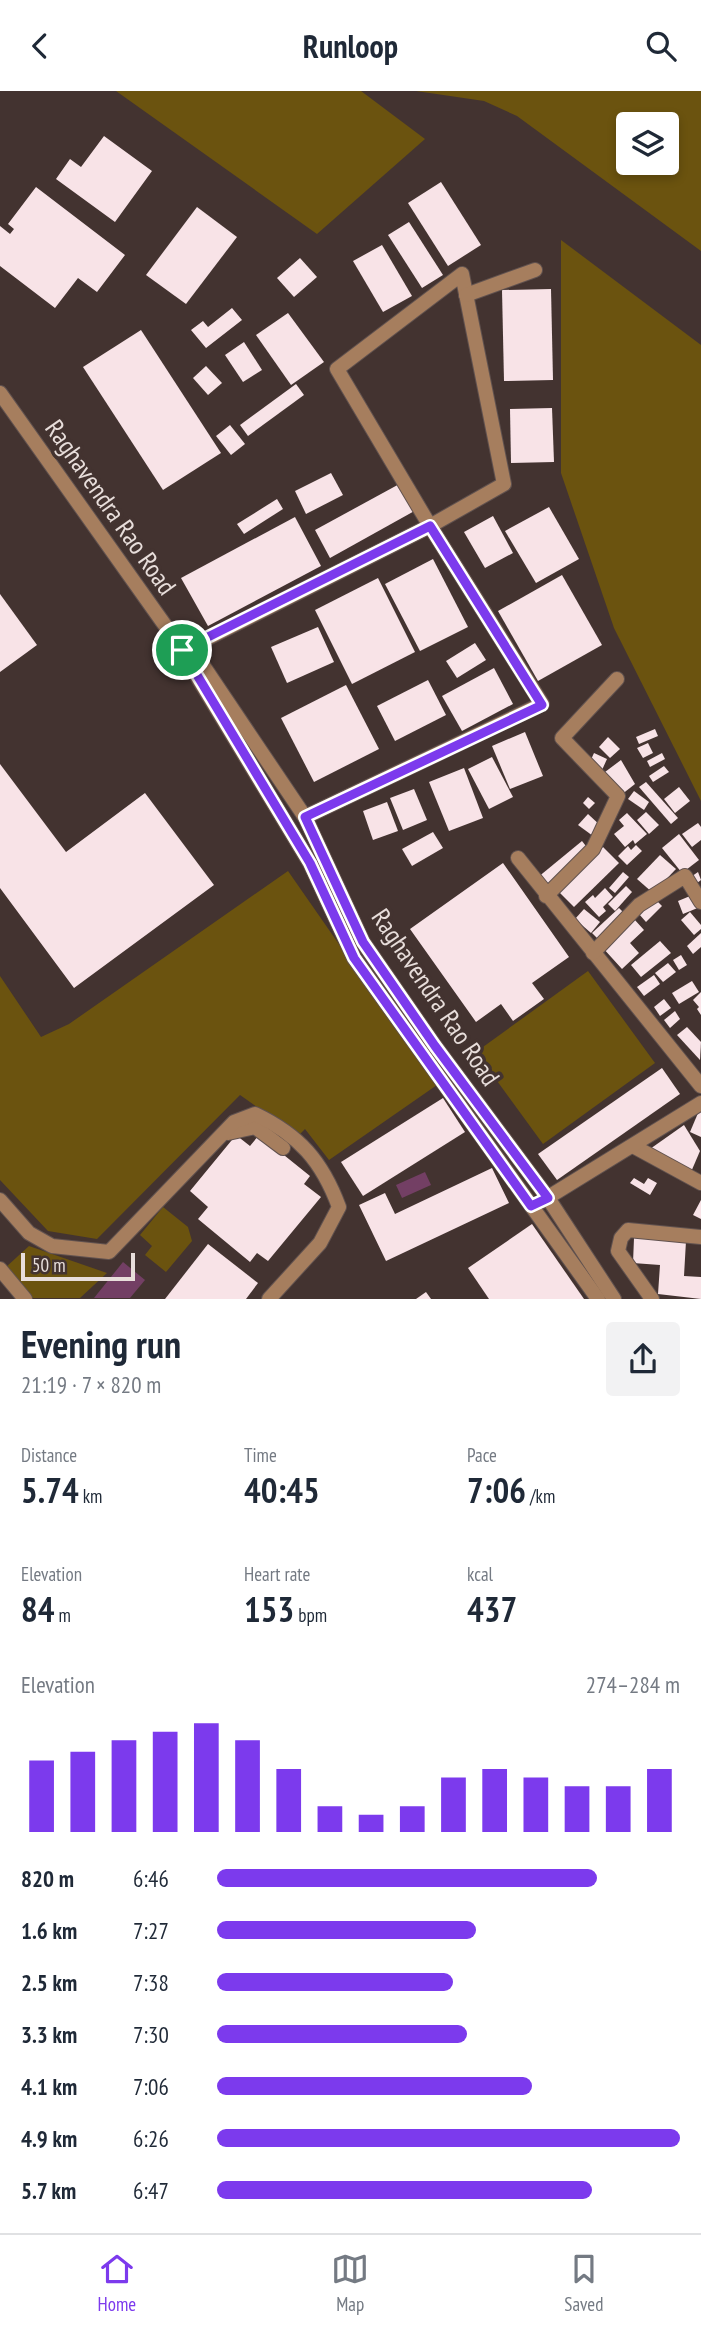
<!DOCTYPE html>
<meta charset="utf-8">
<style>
:root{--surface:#fff;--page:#f2f2f3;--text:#1f2937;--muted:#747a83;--line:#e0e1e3;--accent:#7c3aed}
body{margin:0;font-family:"PT Sans Narrow",sans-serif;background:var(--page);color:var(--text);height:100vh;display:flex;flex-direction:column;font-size:26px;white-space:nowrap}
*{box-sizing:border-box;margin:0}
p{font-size:23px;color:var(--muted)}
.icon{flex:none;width:38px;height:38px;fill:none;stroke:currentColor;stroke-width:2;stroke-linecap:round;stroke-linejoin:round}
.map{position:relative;height:1208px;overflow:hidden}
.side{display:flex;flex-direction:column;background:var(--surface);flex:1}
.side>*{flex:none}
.buttons{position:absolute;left:616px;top:21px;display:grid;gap:14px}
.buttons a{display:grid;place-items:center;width:63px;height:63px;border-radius:7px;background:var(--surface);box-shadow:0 4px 10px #0003;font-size:35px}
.scale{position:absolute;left:21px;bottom:18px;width:114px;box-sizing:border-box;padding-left:7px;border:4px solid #e8dedb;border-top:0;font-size:19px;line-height:24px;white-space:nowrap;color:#e8dedb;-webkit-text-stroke:5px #433330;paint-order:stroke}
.pin{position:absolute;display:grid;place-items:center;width:60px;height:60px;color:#fff;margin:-30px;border:4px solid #fff;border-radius:50%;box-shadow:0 2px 7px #0007}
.round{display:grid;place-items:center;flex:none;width:74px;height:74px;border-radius:7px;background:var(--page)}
.overview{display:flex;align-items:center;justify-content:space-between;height:119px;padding:0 21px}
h1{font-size:38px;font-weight:600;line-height:52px}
.stats{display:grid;grid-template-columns:repeat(3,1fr);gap:10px;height:119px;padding:7px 21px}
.stats div{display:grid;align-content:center}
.stats b{font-size:35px;font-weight:600}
.stats small{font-size:19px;font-weight:400}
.stats p{font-size:19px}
.chart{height:196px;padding:14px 21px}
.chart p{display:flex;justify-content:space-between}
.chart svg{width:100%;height:126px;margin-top:7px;stroke:var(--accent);stroke-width:6}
ul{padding:0 21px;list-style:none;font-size:23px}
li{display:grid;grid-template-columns:112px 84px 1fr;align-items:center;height:52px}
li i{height:18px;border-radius:9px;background:var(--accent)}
header{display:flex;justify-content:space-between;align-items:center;height:91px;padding:0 21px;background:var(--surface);font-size:32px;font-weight:600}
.tabs{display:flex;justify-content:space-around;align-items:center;height:98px;border-top:2px solid var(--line);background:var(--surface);font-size:19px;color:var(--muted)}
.tabs a{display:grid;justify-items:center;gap:4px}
.tabs .selected{color:var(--accent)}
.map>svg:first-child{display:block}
</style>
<header><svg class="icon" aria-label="back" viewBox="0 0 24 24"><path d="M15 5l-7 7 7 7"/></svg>Runloop<svg class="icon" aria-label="search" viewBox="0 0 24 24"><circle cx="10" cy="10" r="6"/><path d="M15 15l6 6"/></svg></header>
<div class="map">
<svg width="701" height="1208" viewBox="0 0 701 1208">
<rect width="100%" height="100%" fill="#433330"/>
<!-- green -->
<g fill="#6b530f" fill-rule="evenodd">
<path d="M116,0H361L425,48L317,143Z"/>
<path d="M416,0H701V160L517,25L484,10ZM628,33H667V72H628Z"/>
<path d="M561,149L701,254V710L614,537L561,382Z"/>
<path d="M288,780L437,994L329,1069L305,1038L298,1045L240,1004L97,1148L48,1140L0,1089V885L41,946L69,933Z"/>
<path d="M588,880L655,972L543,1053L476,961Z"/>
<path d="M163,1116L188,1136L192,1150L166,1181L145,1164L152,1155L140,1144Z"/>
<path d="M29,1155L107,1182L80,1207H31L5,1177Z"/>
</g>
<!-- water -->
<g fill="#733f64">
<path d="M425,1081L431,1094L402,1107L396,1094Z"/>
<path d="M123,1171L145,1189L130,1207H94Z"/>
</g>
<!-- building -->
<g fill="#f8e3e7">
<path d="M104,45L152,80L115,131L56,88L70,68L81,76Z"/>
<path d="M441,91L481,154L448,175L408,112Z"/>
<path d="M36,96L125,164L97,201L78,187L55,217L0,175V135L10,143L14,138L8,133Z"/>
<path d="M197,116L237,146L186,213L146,184Z"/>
<path d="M409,131L443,184L422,197L388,144Z"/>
<path d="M382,154L412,205L383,221L353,170Z"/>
<path d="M300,167L317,186L294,206L277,187Z"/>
<path d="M551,198L553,289L504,290L502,199Z"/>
<path d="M232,217L242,229L206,257L191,239L203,230L208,236Z"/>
<path d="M288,222L324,271L291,294L256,244Z"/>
<path d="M141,239L221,362L163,399L83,276Z"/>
<path d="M244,251L262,279L243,291L225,264Z"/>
<path d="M206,275L222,292L208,304L193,287Z"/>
<path d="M296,293L304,304L248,345L240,334Z"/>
<path d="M552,317L554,371L511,372L510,318Z"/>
<path d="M230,334L245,353L231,364L216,345Z"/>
<path d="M331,382L343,404L306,423L295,400Z"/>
<path d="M403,391L418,418L330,467L315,439Z"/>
<path d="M277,408L283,418L244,443L237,433Z"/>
<path d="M549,416L579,468L536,492L505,440Z"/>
<path d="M493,425L513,462L485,477L464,441Z"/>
<path d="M295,426L321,475L208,535L181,487Z"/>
<path d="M433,468L468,536L420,560L385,493Z"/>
<path d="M562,484L602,554L538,590L498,520Z"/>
<path d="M378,487L415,561L352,593L315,519Z"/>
<path d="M0,503L37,554L0,581Z"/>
<path d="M318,536L334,571L287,592L271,556Z"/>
<path d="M475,552L486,569L457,587L446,570Z"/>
<path d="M494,577L513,613L462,640L442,605Z"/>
<path d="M428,589L446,624L395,650L377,615Z"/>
<path d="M346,594L379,658L314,691L281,627Z"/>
<path d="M655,638L658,645L639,653L636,646Z"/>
<path d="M525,641L543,685L510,698L492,655Z"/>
<path d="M608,646L620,658L610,667L599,656Z"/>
<path d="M648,652L653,662L643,667L637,657Z"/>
<path d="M594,662L607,668L602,679L589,673Z"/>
<path d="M662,662L665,668L650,676L647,670Z"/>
<path d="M492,666L513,706L489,718L468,678Z"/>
<path d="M621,669L635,693L621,704L601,684Z"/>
<path d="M0,673L66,761L145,702L214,794L74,897L0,797Z"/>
<path d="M664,675L669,681L653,691L649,685Z"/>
<path d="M464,677L483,727L449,740L429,691Z"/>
<path d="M646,691L678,727L671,733L639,696Z"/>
<path d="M679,696L690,710L675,722L664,708Z"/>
<path d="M414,698L427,729L403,739L390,707Z"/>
<path d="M634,700L649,711L644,719L628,708Z"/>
<path d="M588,706L595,712L589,718L583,712Z"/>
<path d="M387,711L398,740L373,749L363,720Z"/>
<path d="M646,721L659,734L649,743L637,729Z"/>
<path d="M627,722L647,743L635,753L633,749L625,756L614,743L624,735L619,729Z"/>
<path d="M588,723L602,736L593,745L578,734Z"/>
<path d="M698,732L701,736V749L692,756L682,743Z"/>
<path d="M433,741L443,757L412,775L402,758Z"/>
<path d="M679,743L699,769L682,782L662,757Z"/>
<path d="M582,750L589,759L545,796L537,787Z"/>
<path d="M636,754L642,760L627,774L618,765L628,755L631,759Z"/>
<path d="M603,756L619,772L574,816L558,800Z"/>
<path d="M660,764L676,778L653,802L637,788Z"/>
<path d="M503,772L569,866L532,892L544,908L513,930L501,913L476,931L410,838Z"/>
<path d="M623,781L629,786L615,802L609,797Z"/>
<path d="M698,781L701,789L693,795L688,788Z"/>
<path d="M626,795L632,801L615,820L608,813Z"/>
<path d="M605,797L613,806L603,816L606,820L599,826L585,811L593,804L595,807Z"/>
<path d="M695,803L700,816L683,823L678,810Z"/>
<path d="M655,808L662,815L646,831L639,823Z"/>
<path d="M619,817L627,825L601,851L592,842Z"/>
<path d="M584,818L600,831L591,842L575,828Z"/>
<path d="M690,821L701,834V838L694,844L681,829Z"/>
<path d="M634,828L644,839L630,852L639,862L622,878L602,856Z"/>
<path d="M701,842V856L693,863L687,855Z"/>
<path d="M660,850L671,862L641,886L631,874Z"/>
<path d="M681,864L687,874L679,879L673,869Z"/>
<path d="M668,872L676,881L663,891L655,882Z"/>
<path d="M654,884L660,893L644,905L637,896Z"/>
<path d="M692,890L699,901L679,913L672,902Z"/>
<path d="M701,901V924L697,918L699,916L693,909Z"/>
<path d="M664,908L671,917L660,925L654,916Z"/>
<path d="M675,920L680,928L670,937L664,929Z"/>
<path d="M687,936L701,951L700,969L677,944Z"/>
<path d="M662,977L680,1003L557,1089L538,1063Z"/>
<path d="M443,1007L465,1041L363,1105L341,1071Z"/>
<path d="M701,1015V1046L690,1041Z"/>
<path d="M684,1034L700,1060L691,1081L650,1058Z"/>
<path d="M236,1044L250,1055L259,1044L310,1085L304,1093L321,1106L268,1170L257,1162L250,1171L198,1128L208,1116L190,1100Z"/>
<path d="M492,1077L509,1112L386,1170L359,1114L385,1102L395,1123Z"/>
<path d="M634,1087L644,1093L648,1087L657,1092L650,1104L630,1092Z"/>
<path d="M701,1109V1128L693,1124Z"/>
<path d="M532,1133L584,1208H489L468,1177Z"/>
<path d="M634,1147L686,1150L684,1185L701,1186V1208L658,1203L660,1174L633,1172Z"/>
<path d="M208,1153L258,1192L246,1208H165Z"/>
<path d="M426,1201L431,1208H416Z"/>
</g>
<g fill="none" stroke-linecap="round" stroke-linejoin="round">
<!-- minor casing -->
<g stroke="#61524f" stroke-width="16">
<g id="minor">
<path d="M462,183L504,393L430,435L337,278Z"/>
<path d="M466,204L535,179"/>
<path d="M0,302L174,547L310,772L354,867L598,1208"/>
<path d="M182,560L430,435L542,613L305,726"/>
<path d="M183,560L200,570L305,726L363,851L435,955L548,1107L614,1208"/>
<path d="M518,767L701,995"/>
<path d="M546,805L593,758L618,705L562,647L617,588"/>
<path d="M593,862L639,814L685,785L701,811"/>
<path d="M228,1042L255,1036L283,1057"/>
<path d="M633,1055L701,1092"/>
<path d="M0,1109L29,1142L52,1155L109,1161L234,1031L255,1023C299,1044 322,1070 339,1116L320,1152L269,1208"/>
<path d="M542,1110L701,1012"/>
<path d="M0,1178L25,1208"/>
<path d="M652,1208L618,1160L621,1147L628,1139L701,1146"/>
</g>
</g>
<!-- minor -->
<use href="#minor" stroke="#a67e5e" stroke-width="14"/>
</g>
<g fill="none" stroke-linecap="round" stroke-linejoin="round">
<!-- route casing -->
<g stroke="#fff" stroke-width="14">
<path id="route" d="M430,435L542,614L305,726L363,851L435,955L548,1107L531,1115L354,867L310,772L182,559Z"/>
</g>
<!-- route -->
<use href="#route" stroke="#7c3aed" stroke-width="9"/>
</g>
<g text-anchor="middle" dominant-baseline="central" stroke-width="7" stroke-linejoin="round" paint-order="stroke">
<!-- street labels -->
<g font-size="26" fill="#e8dedb" stroke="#433330">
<text transform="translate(111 416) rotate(55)">Raghavendra Rao Road</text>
<text transform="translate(436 906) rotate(56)">Raghavendra Rao Road</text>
</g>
</g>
</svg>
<div class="buttons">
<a><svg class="icon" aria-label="layers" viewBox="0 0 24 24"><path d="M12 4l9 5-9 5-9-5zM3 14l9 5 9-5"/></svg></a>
</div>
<div class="scale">50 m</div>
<div class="pin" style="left:182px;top:559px;background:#1e9e55"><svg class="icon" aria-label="arrive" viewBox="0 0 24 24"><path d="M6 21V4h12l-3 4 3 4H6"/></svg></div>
</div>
<section class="side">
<div class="overview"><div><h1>Evening run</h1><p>21:19 · 7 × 820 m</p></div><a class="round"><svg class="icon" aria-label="share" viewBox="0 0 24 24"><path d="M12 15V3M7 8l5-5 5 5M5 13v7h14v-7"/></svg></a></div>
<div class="stats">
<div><p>Distance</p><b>5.74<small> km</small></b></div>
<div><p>Time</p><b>40:45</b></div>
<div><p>Pace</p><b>7:06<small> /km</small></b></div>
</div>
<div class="stats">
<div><p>Elevation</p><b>84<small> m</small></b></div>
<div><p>Heart rate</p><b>153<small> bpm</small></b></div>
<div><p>kcal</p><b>437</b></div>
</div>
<div class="chart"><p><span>Elevation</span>274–284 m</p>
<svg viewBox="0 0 160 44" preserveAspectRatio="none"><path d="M5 44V19M15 44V16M25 44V12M35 44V9M45 44V6M55 44V12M65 44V22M75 44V35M85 44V38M95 44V35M105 44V25M115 44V22M125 44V25M135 44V28M145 44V28M155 44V22"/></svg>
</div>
<ul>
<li><b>820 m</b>6:46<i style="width:82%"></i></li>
<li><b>1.6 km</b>7:27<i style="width:56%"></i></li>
<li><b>2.5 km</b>7:38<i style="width:51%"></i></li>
<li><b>3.3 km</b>7:30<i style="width:54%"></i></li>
<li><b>4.1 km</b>7:06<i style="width:68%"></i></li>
<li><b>4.9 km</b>6:26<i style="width:100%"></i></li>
<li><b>5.7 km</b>6:47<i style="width:81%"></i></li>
</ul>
</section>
<nav class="tabs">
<a class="selected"><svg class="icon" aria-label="home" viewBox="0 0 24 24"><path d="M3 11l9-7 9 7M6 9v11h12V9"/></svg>Home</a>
<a><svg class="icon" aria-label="map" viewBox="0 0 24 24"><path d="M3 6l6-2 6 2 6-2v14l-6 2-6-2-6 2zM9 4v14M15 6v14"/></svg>Map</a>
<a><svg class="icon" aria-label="saved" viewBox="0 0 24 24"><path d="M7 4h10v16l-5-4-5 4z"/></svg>Saved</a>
</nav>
